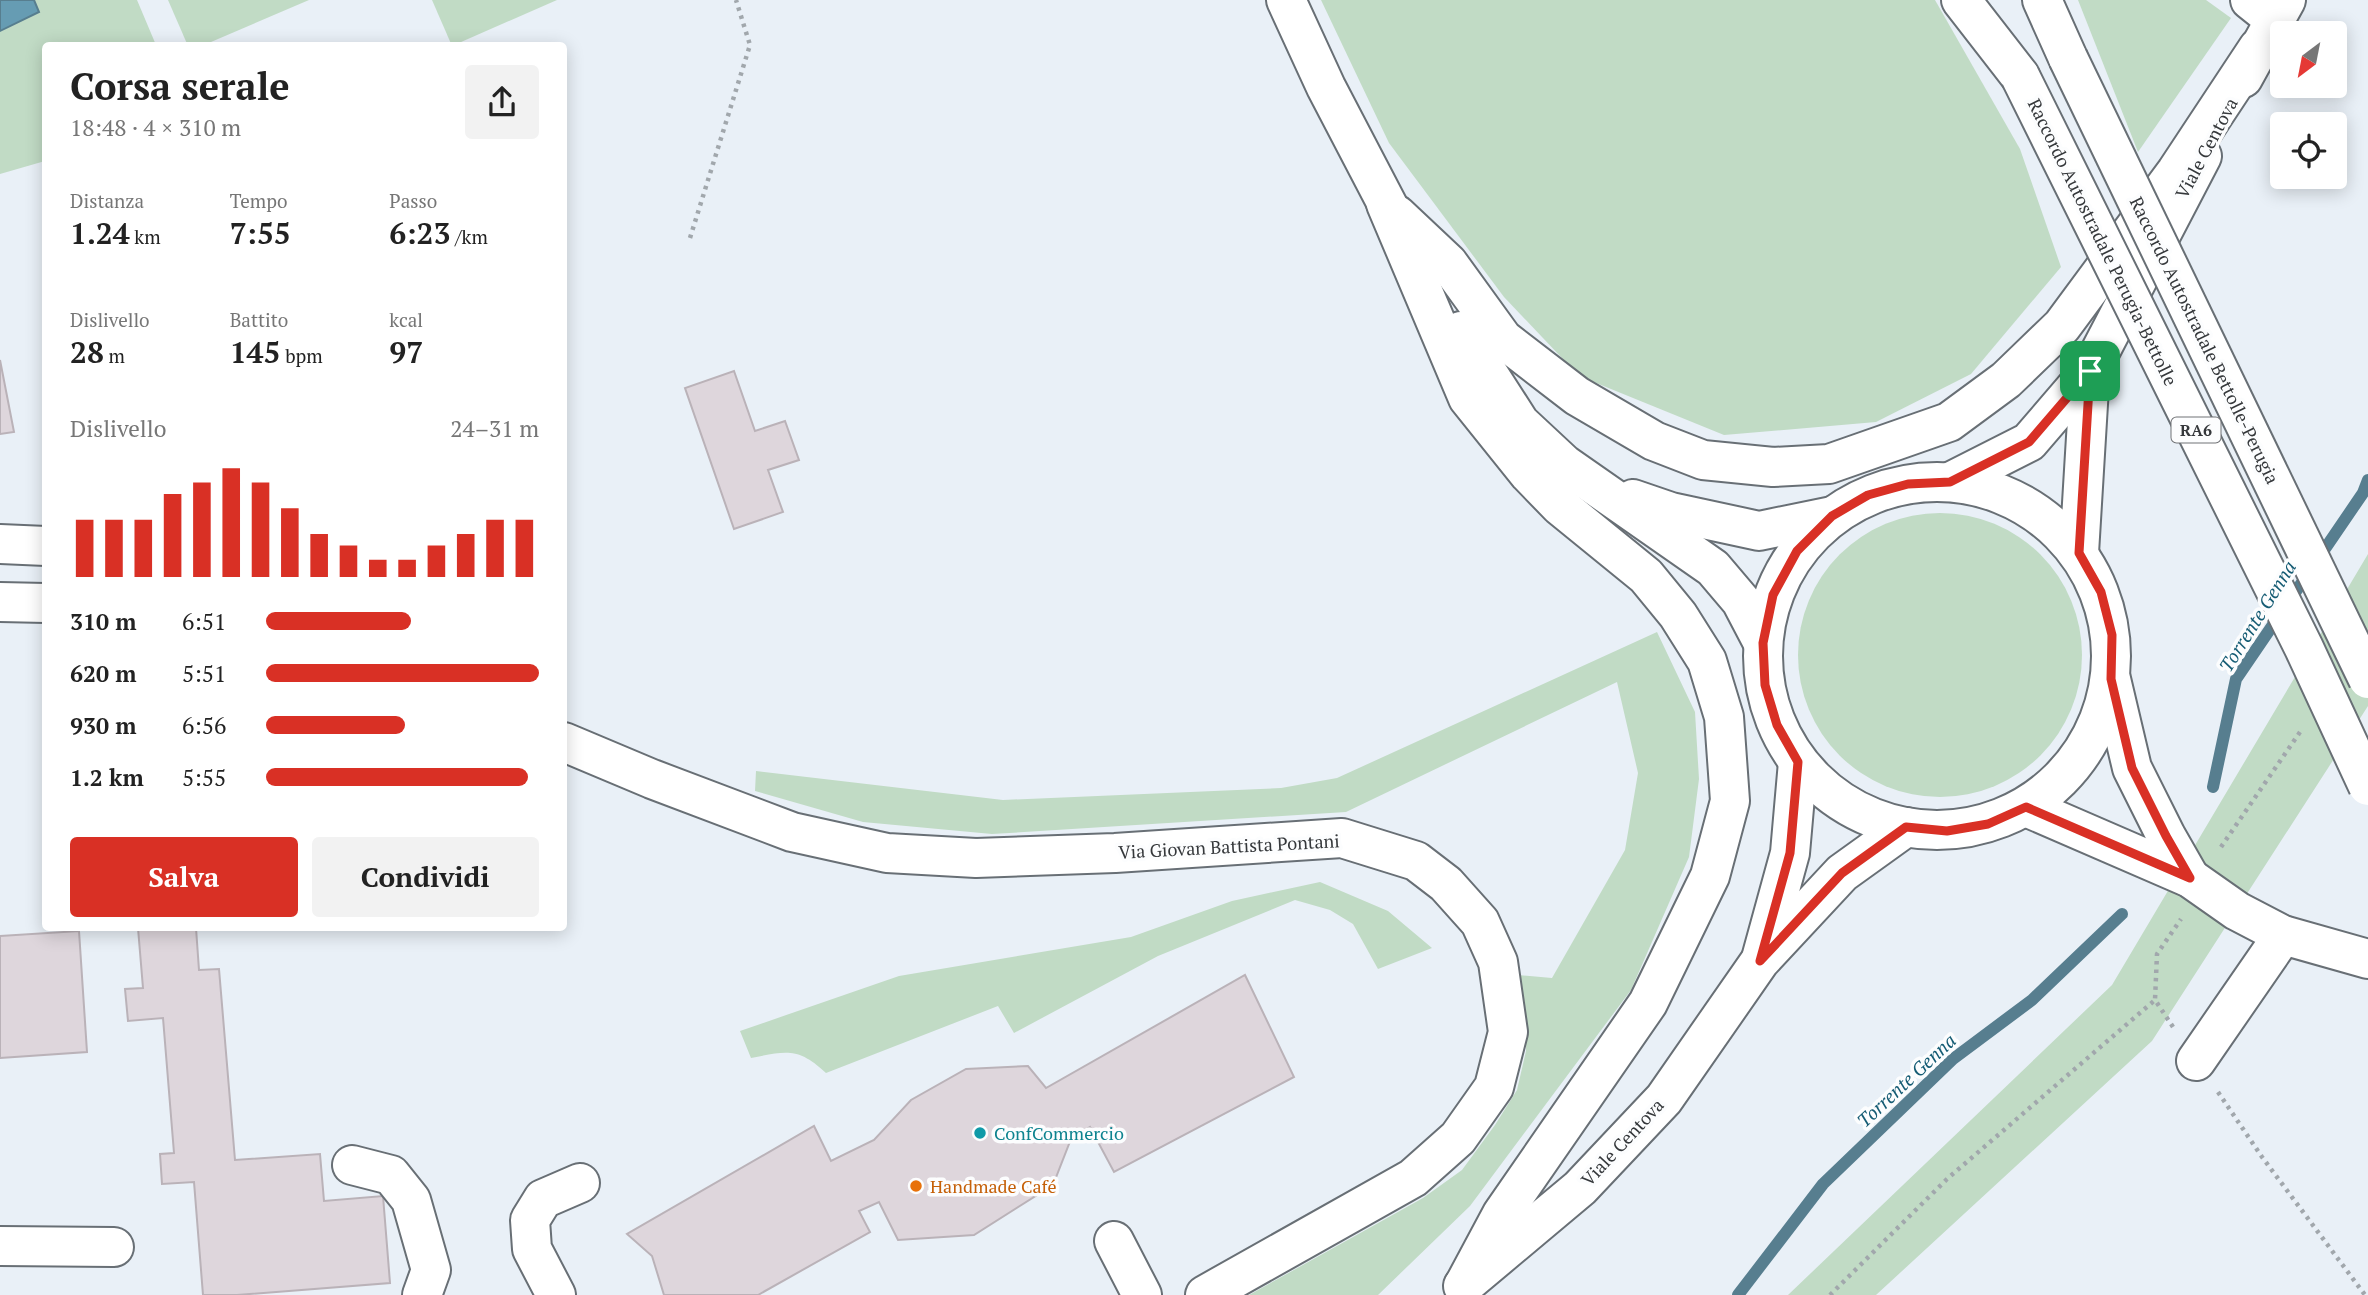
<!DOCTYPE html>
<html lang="it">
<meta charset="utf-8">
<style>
:root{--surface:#fff;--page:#f2f2f2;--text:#222;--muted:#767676;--accent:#d93025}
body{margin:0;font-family:"PT Serif",serif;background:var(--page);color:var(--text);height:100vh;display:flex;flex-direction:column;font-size:26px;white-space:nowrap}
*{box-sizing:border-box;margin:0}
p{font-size:23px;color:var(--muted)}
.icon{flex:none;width:38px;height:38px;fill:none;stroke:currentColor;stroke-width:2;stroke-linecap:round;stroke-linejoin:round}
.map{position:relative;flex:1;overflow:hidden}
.drawer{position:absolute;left:42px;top:42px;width:525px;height:889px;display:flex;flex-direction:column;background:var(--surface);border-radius:7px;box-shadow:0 4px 18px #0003}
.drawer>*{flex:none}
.needle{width:46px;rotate:212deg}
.fabs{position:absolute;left:2270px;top:21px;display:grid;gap:14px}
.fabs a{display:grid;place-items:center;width:77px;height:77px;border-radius:7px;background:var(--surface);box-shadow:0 4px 18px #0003;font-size:35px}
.pin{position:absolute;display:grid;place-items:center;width:60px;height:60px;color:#fff;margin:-30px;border-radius:14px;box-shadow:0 4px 10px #0006}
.round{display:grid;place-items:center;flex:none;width:74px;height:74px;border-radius:7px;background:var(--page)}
.overview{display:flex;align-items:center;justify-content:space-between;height:119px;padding:0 28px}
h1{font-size:38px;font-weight:600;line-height:52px}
.metrics{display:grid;grid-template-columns:repeat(3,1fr);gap:10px;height:119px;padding:7px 28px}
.metrics div{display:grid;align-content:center}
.metrics b{font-size:30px;font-weight:600}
.metrics small{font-size:19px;font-weight:400}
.metrics p{font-size:19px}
.chart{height:196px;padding:14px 28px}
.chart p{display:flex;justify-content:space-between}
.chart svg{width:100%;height:126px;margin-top:7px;stroke:var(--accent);stroke-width:6}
.action{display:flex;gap:14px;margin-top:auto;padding:14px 28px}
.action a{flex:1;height:80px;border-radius:7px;background:var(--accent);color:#fff;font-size:28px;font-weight:600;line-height:80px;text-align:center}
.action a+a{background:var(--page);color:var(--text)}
ul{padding:0 28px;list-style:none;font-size:23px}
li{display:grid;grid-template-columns:112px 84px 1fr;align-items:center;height:52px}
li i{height:18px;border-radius:9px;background:var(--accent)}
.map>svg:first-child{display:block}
</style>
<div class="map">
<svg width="2368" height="1295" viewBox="0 0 2368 1295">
<rect width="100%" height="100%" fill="#e9f0f7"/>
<!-- green -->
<g fill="#c1dbc5">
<path d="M34,0H137L156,45L46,46L45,161L0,174V31L39,12Z"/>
<path d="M168,0H309L204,45L188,46Z"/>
<path d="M432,0H557L452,46Z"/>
<path d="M1321,0H1935L2020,149L2061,267L1971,374L1876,422L1724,435L1579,376L1504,297L1389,143Z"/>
<path d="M2078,0H2206L2231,18L2138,152Z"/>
<circle cx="1940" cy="655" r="142"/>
<path d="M2368,554V706L2152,1041L1876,1295H1788L2112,985Z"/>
<path d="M1657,632L1695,712L1699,779L1689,857L1631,990L1470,1206L1378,1295H1249L1423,1198L1462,1170L1495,1125L1517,1090L1526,1051L1525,1008L1518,975L1552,978L1625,850L1638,773L1617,682L1346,812L992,834L863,822L755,791L756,771L1003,800L1281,788L1337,778Z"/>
<path d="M1320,882L1388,911L1432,948L1378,969L1353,924L1330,910L1295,900L1158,956L1014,1033L998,1006L826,1073C798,1047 787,1051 751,1058L740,1031L899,976L1131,937L1232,901Z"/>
</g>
<!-- water -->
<path fill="#669cb3" stroke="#577e8f" stroke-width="2" d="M0,0H34L39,12L0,31Z"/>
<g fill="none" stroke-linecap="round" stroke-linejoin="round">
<!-- stream -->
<g stroke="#577e8f" stroke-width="12">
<path d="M2213,787L2236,679L2363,493L2368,480"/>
<path d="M1738,1295L1823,1184L1953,1059L2032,1000L2122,914"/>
</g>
</g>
<!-- building -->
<g fill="#ded6dc" stroke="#bab2b8" stroke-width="2">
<path d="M0,360L14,432L0,434Z"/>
<path d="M734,371L755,431L785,421L799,460L768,470L783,512L734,529L685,388Z"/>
<rect x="44" y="672" width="2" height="36"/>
<path d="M138,928H196L199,970L219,969L235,1160L320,1154L324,1201L383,1196L390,1283L237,1295H203L194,1182L162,1184L160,1154L174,1153L163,1018L128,1021L125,989L143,988Z"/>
<path d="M79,931L87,1052L0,1058V936Z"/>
<path d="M1245,975L1294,1077L1114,1172L1090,1127L1071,1139L1053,1185L974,1235L898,1240L879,1202L859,1211L870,1232L758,1295H664L652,1256L627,1234L814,1126L831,1161L874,1140L911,1100L966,1069L1028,1066L1046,1088Z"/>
</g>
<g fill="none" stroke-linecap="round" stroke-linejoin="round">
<!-- minor casing -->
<g stroke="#686f75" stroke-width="42">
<g id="minor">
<path d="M2250,0L2275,20"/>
<path d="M0,544L46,546"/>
<path d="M0,602L46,603"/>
<path d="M2111,679L2132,768L2166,836L2190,878"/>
<path d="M564,742L652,779L792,832L887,853L976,858L1115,853L1342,838L1416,861L1446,884L1480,922L1498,962L1508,1032L1494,1087L1458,1138L1413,1178L1205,1295"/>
<path d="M2026,807L2190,878L2237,911L2283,935L2368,959"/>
<path d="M2196,1061L2283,935"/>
<path d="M352,1165L391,1175L411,1200L431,1270L422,1295"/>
<path d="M1114,1241L1142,1295"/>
<path d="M0,1246L114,1247"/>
<path d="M556,1295L532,1249L530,1220L543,1199L580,1183"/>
</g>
</g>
<!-- major casing -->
<g stroke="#686f75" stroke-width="42">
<g id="major">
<path d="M2243,78L2286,0"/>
<path d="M1950,482L2029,442L2090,371L2202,156"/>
<circle cx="1937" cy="656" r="174"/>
<path d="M2079,553L2090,371"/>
<path d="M1762,955L1790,853L1798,762"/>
<path d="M1463,1286L1580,1188L1664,1099L1760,961L1842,873L1906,827"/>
</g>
</g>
<!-- highway casing -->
<g stroke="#686f75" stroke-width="42">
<g id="highway">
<path d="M1286,0L1326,87L1398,225"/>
<path d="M1961,0L2020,76"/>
<path d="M2042,0L2068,58"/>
<path d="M1386,204L1468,398L1529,474L1560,506L1646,576L1678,615L1707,661L1724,717L1730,801L1710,876L1648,1003L1502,1214L1464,1285"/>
<path d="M1397,215L1448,263L1503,339L1577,396L1654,441L1703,460L1773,467L1829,464L1949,422L2006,380L2062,326L2176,172L2258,48"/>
<path d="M1461,331L1520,423L1564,464L1713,568L1741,601L1763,643"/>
<path d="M1633,499L1671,512L1759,531L1832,516"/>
</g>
</g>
<!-- path -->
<g stroke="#a1a7ac" stroke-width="4.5" stroke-dasharray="3.5 5" stroke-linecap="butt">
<path d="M690,238L750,45L736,0"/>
<path d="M2221,847L2300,732"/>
<path d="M2173,1027L2155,1000L2157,954L2181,919"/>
<path d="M2218,1092L2262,1157L2365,1295"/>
<path d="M1830,1295L1947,1179L2155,1000"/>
</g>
<!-- minor -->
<use href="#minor" stroke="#fff" stroke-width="38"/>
<!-- major -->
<use href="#major" stroke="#fff" stroke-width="38"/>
<!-- highway -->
<use href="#highway" stroke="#fff" stroke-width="38"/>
<!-- highway-bridge casing -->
<g stroke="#686f75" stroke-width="42" stroke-linecap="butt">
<g id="highway-bridge">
<path d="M2068,58L2368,679"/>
<path d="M2020,76L2304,648L2368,786"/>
</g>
</g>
<!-- highway-bridge -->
<use href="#highway-bridge" stroke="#fff" stroke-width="38"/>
</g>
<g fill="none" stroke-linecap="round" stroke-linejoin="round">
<!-- route casing -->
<g stroke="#fff" stroke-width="14">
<path id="route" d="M2090,371L2079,553L2101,592L2112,635L2111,679L2132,768L2166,836L2190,878L2026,807L1988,824L1947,831L1906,827L1842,873L1760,961L1790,853L1798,762L1777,725L1765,685L1763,643L1773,595L1797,551L1832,516L1868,495L1908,484L1950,482L2029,442Z"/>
</g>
<!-- route -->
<use href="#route" stroke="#d93025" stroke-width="9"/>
</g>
<!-- markers -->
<circle fill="#0f9aa8" stroke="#fcfdfe" stroke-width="2.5" cx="980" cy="1133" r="7"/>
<circle fill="#e8710a" stroke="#fcfdfe" stroke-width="2.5" cx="916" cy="1186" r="7"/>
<g text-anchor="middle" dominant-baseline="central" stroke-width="7" stroke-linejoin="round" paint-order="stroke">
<!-- shield labels -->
<rect fill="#fcfdfe" stroke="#717376" stroke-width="2" x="2171.5" y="417.5" width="49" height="25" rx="5"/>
<g font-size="16" font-weight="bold" fill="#35383b">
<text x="2196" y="430">RA6</text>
</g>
<!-- street labels -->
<g font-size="18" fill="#35383b" stroke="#fcfdfe">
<text transform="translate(2206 148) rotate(-62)">Viale Centova</text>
<text transform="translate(2103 242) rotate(64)">Raccordo Autostradale Perugia-Bettolle</text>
<text transform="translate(2205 340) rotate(64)">Raccordo Autostradale Bettolle-Perugia</text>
<text transform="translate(1229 846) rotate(-3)">Via Giovan Battista Pontani</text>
<text transform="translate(1622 1142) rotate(-47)">Viale Centova</text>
</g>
<!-- culture labels -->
<g font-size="18" fill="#0d838f" stroke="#fcfdfe" text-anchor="start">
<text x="994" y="1133">ConfCommercio</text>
</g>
<!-- food labels -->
<g font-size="18" fill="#c56008" stroke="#fcfdfe" text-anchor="start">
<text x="930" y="1186">Handmade Café</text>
</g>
<!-- water labels -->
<g font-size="19" font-style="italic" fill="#155c74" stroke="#fcfdfe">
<text transform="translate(2257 616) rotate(-58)">Torrente Genna</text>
<text transform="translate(1906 1080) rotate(-43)">Torrente Genna</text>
</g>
</g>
</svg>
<div class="fabs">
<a><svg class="needle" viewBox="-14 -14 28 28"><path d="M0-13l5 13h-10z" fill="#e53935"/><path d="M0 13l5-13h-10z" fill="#767676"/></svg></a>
<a><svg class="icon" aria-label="locate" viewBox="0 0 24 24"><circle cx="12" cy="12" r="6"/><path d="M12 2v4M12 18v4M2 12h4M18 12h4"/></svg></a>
</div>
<div class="pin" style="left:2090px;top:371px;background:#1e9e55"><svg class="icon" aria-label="arrive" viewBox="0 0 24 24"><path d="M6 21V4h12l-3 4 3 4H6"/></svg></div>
<section class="drawer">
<div class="overview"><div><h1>Corsa serale</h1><p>18:48 · 4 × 310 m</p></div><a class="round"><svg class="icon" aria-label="share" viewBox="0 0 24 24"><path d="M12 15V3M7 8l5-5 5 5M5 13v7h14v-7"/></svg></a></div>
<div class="metrics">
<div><p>Distanza</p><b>1.24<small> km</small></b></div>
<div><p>Tempo</p><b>7:55</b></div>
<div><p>Passo</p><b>6:23<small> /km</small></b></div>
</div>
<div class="metrics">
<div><p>Dislivello</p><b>28<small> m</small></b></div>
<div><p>Battito</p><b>145<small> bpm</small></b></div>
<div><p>kcal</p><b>97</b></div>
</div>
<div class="chart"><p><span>Dislivello</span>24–31 m</p>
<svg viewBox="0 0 160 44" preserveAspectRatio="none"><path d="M5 44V24M15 44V24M25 44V24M35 44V15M45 44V11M55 44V6M65 44V11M75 44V20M85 44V29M95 44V33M105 44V38M115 44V38M125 44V33M135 44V29M145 44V24M155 44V24"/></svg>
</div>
<ul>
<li><b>310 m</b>6:51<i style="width:53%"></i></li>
<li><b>620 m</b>5:51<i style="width:100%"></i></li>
<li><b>930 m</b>6:56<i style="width:51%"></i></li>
<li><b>1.2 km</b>5:55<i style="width:96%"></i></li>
</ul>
<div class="action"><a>Salva</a><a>Condividi</a></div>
</section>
</div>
